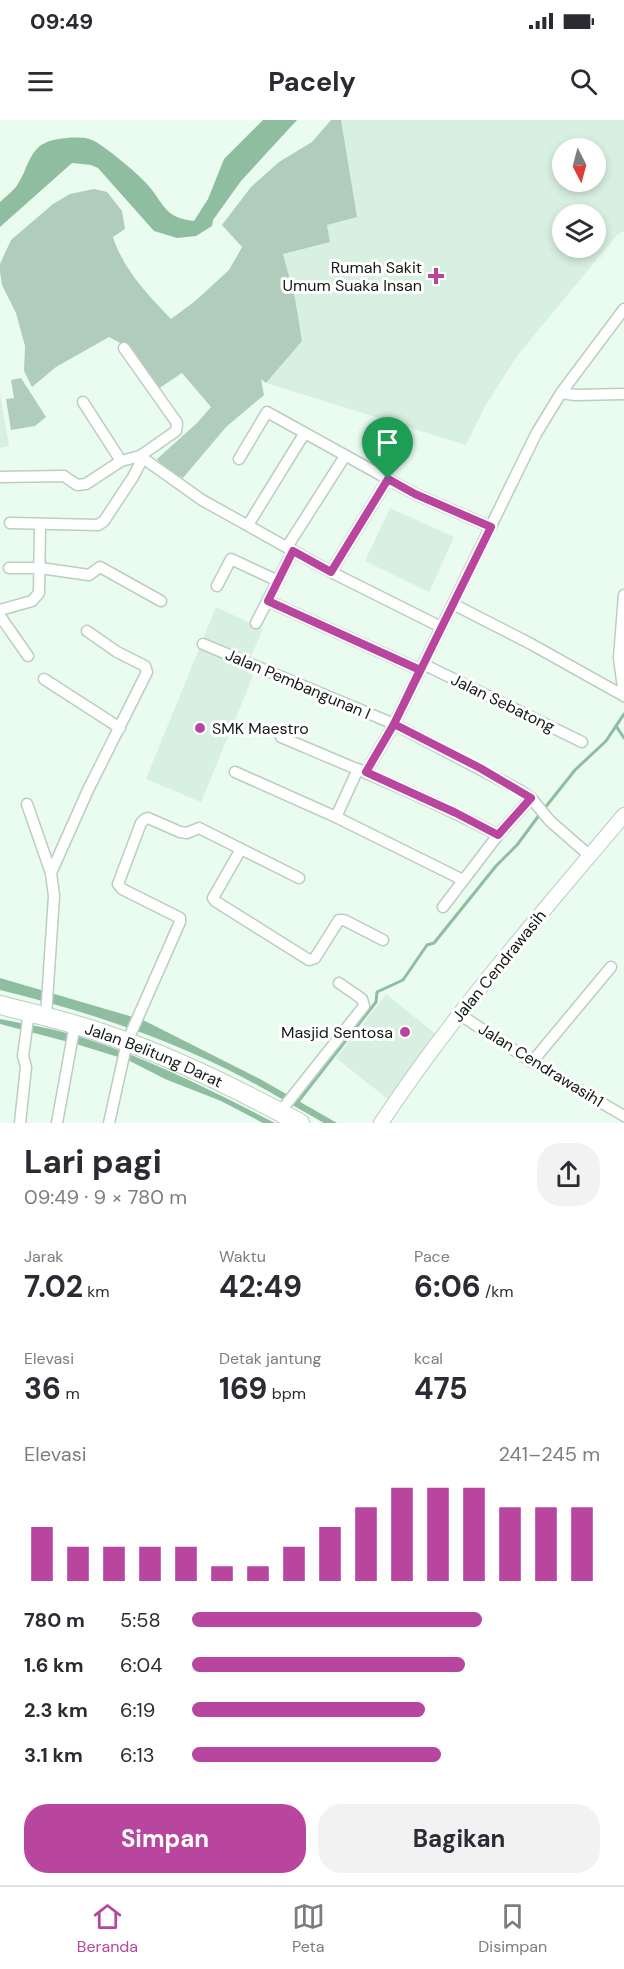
<!DOCTYPE html>
<html lang="id">
<meta charset="utf-8">
<style>
:root{--surface:#fff;--page:#f2f2f3;--text:#2b2b33;--muted:#7c7c81;--line:#e1e1e2;--accent:#b8459e}
body{margin:0;font-family:"DM Sans",sans-serif;background:var(--page);color:var(--text);height:100vh;display:flex;flex-direction:column;font-size:22px;white-space:nowrap}
*{box-sizing:border-box;margin:0}
p{font-size:20px;color:var(--muted)}
.icon{flex:none;width:33px;height:33px;fill:none;stroke:currentColor;stroke-width:2;stroke-linecap:round;stroke-linejoin:round}
.map{position:relative;height:1003px;overflow:hidden}
.details{display:flex;flex-direction:column;background:var(--surface);flex:1}
.details>*{flex:none}
.needle{width:39px;rotate:174deg}
.controls{position:absolute;left:552px;top:18px;display:grid;gap:12px}
.controls a{display:grid;place-items:center;width:54px;height:54px;border-radius:50%;background:var(--surface);box-shadow:0 3px 9px #0003;font-size:30px}
.pin{position:absolute;display:grid;place-items:center;width:51px;height:51px;color:#fff;margin:-62px -26px;border-radius:50% 50% 50% 0;rotate:-45deg;box-shadow:0 0 6px #0007}
.pin .icon{rotate:45deg}
.round{display:grid;place-items:center;flex:none;width:63px;height:63px;border-radius:24px;background:var(--page)}
.head{display:flex;align-items:center;justify-content:space-between;height:102px;padding:0 24px}
h1{font-size:33px;font-weight:700;line-height:45px}
.metrics{display:grid;grid-template-columns:repeat(3,1fr);gap:9px;height:102px;padding:6px 24px}
.metrics div{display:grid;align-content:center}
.metrics b{font-size:30px;font-weight:700}
.metrics small{font-size:16px;font-weight:400}
.metrics p{font-size:16px}
.chart{height:168px;padding:12px 24px}
.chart p{display:flex;justify-content:space-between}
.chart svg{width:100%;height:108px;margin-top:6px;stroke:var(--accent);stroke-width:6}
.primary-button{display:flex;gap:12px;margin-top:auto;padding:12px 24px}
.primary-button a{flex:1;height:69px;border-radius:24px;background:var(--accent);color:#fff;font-size:24px;font-weight:700;line-height:69px;text-align:center}
.primary-button a+a{background:var(--page);color:var(--text)}
ul{padding:0 24px;list-style:none;font-size:20px}
li{display:grid;grid-template-columns:96px 72px 1fr;align-items:center;height:45px}
li i{height:15px;border-radius:8px;background:var(--accent)}
.status{display:flex;justify-content:space-between;align-items:center;height:42px;padding:0 30px;background:var(--surface);direction:ltr}
.status svg{height:16px;fill:currentColor}
header{display:flex;justify-content:space-between;align-items:center;height:78px;padding:0 24px;background:var(--surface);font-size:27px;font-weight:700}
.dock{display:flex;justify-content:space-around;align-items:center;height:84px;border-top:2px solid var(--line);background:var(--surface);font-size:16px;color:var(--muted)}
.dock a{display:grid;justify-items:center;gap:3px}
.dock .selected{color:var(--accent)}
.map>svg:first-child{display:block}
</style>
<div class="status"><b>09:49</b><svg viewBox="0 0 49 12"><path d="M0 12V9h3v3zM5 12V6h3v6zM10 12V3h3v9zM15 12V0h3v12zM26 1h20v11H26zM47 4h2v5h-2z"/></svg></div>
<header><svg class="icon" aria-label="menu" viewBox="0 0 24 24"><path d="M4 6h16M4 12h16M4 18h16"/></svg>Pacely<svg class="icon" aria-label="search" viewBox="0 0 24 24"><circle cx="10" cy="10" r="6"/><path d="M15 15l6 6"/></svg></header>
<div class="map">
<svg width="624" height="1003" viewBox="0 0 624 1003">
<rect width="100%" height="100%" fill="#eafbf0"/>
<!-- built -->
<g fill="#d8f0e1" fill-rule="evenodd">
<path d="M341,0H624V111L617,115L517,236L484,288L466,325L266,263L302,221L295,177L283,134L330,121L327,105ZM562,28H596V62H562ZM562,94H596V128H562Z"/>
<path d="M0,273L9,326L0,328Z"/>
<path d="M390,388L454,417L429,472L365,441Z"/>
<path d="M216,487L263,509L248,543L253,556L201,682L146,659Z"/>
<path d="M386,874L437,915L389,980L336,938Z"/>
</g>
<!-- green -->
<g fill="#b0cdbb">
<path d="M331,0H341L357,97L327,105L330,122L283,134L295,178L302,221L266,263L261,259L264,275L226,307L183,358L168,351L157,339L197,303L211,287L182,253L158,269L124,225L109,217L56,247L32,267L24,251L25,226L16,193L2,165L0,152V144L11,120L53,84L70,74L94,69L107,72L122,91L125,109L113,117C123,149 148,175 171,199L194,182L229,150L242,127L222,105L251,67L279,42L312,22Z"/>
<path d="M21,258L46,297L35,306L11,310L6,279L14,278L11,260Z"/>
</g>
<!-- water -->
<g fill="#8ebda0">
<path d="M263,0H297L241,61L213,100L212,106L196,116L177,118L154,111L98,48L91,45L72,43L0,107V82C6,76 15,70 19,62C27,50 29,32 43,24C52,18 83,15 92,20C105,26 136,52 146,63C164,82 163,98 194,101L208,79L224,39Z"/>
<path d="M0,858L143,900L260,959L337,1003H324C297,988 271,972 244,958C168,918 83,890 0,870Z"/>
<path d="M0,899C25,904 52,908 77,916C144,936 213,971 275,1003H263L221,981L165,959L128,940L76,924L0,904Z"/>
</g>
<g fill="none" stroke-linecap="round" stroke-linejoin="round">
<!-- stream -->
<g stroke="#8ebda0" stroke-width="3">
<path d="M616,606L624,618"/>
<path d="M544,689L575,650L606,621L624,594"/>
<path d="M297,983L376,882L377,872L403,860L427,825L434,823L496,746L517,725L540,694"/>
</g>
<!-- minor casing -->
<g stroke="#bccdc2" stroke-width="13">
<g id="minor">
<path d="M561,273L575,275L624,274"/>
<path d="M83,282L121,341"/>
<path d="M140,336L202,380L331,452L441,507"/>
<path d="M239,339L267,292L415,374L491,407"/>
<path d="M0,357L64,356L77,365L86,364L121,341L140,336L176,311L177,303L124,228"/>
<path d="M10,403L98,405L104,401L133,357L143,338"/>
<path d="M248,405L304,314"/>
<path d="M287,427L345,336"/>
<path d="M9,448H40L89,455L100,447L161,481"/>
<path d="M331,452L388,359"/>
<path d="M217,466L231,439L278,461"/>
<path d="M624,475L619,538L624,576"/>
<path d="M268,481L420,550"/>
<path d="M453,484L531,524L624,576"/>
<path d="M0,490L32,481L39,473L40,404"/>
<path d="M0,496L28,536"/>
<path d="M256,503L293,431"/>
<path d="M203,524L394,604L521,671L531,678L550,701L590,736"/>
<path d="M423,544L582,622"/>
<path d="M44,559L120,608"/>
<path d="M281,617C354,648 428,678 498,715"/>
<path d="M358,649L336,697L463,760"/>
<path d="M235,652L336,697"/>
<path d="M366,652L394,604L536,314L561,273L624,189"/>
<path d="M27,684L51,753"/>
<path d="M241,729L213,778L215,781L309,840L315,838L339,800H344L383,820"/>
<path d="M443,787L498,715L531,678"/>
<path d="M459,894L532,942L624,996"/>
<path d="M46,896L54,776L51,753L88,670L147,552L145,546L117,532L87,511"/>
<path d="M532,942L611,847"/>
<path d="M280,992L364,886L362,879L339,863"/>
<path d="M20,1003L26,947L23,936L29,892"/>
<path d="M57,1003L75,904"/>
<path d="M109,1003L127,922L180,802V798L122,769L118,764L141,703L145,699L148,698L180,712L187,713L199,708L299,758"/>
</g>
</g>
<!-- tertiary casing -->
<g stroke="#bccdc2" stroke-width="16">
<path id="tertiary" d="M381,1003C453,894 540,795 624,695"/>
</g>
<!-- primary casing -->
<g stroke="#bccdc2" stroke-width="20">
<g id="primary">
<path id="s1" d="M0,885C35,894 71,902 105,914C173,937 238,969 300,1003"/>
</g>
</g>
<!-- minor -->
<use href="#minor" stroke="#fff" stroke-width="10"/>
<!-- tertiary -->
<use href="#tertiary" stroke="#fff" stroke-width="14"/>
<!-- primary -->
<use href="#primary" stroke="#fff" stroke-width="18"/>
</g>
<g fill="none" stroke-linecap="round" stroke-linejoin="round">
<!-- route casing -->
<g stroke="#fff" stroke-width="12">
<path id="route" d="M388,359L415,374L491,407L394,604L366,652L456,693L498,715L531,678L480,648L394,604L420,550L268,481L293,431L331,452L388,359"/>
</g>
<!-- route -->
<use href="#route" stroke="#b8459e" stroke-width="8"/>
</g>
<!-- markers -->
<g fill="#b8459e" stroke="#fff" stroke-width="2">
<path d="M433 147h6v6h6v6h-6v6h-6v-6h-6v-6h6z"/>
<circle cx="200" cy="608" r="6"/>
<circle cx="405" cy="912" r="6"/>
</g>
<g text-anchor="middle" dominant-baseline="central" stroke-width="6" stroke-linejoin="round" paint-order="stroke">
<!-- poi labels -->
<g font-size="16" fill="#131915" stroke="#fff" text-anchor="end">
<text x="422" y="147">Rumah Sakit<tspan x="422" dy="18">Umum Suaka Insan</tspan></text>
<text x="212" y="608" text-anchor="start">SMK Maestro</text>
<text x="393" y="912">Masjid Sentosa</text>
</g>
<!-- street labels -->
<g font-size="16" fill="#131915" stroke="#fff">
<text transform="translate(298 564) rotate(23)">Jalan Pembangunan I</text>
<text transform="translate(503 583) rotate(26)">Jalan Sebatong</text>
<text transform="translate(499 846) rotate(-51)">Jalan Cendrawasih</text>
<text stroke="none"><textPath href="#s1" startOffset="162">Jalan Belitung Darat</textPath></text>
<text transform="translate(541 945) rotate(32)">Jalan Cendrawasih1</text>
</g>
</g>
</svg>
<div class="controls">
<a><svg class="needle" viewBox="-14 -14 28 28"><path d="M0-13l5 13h-10z" fill="#e53935"/><path d="M0 13l5-13h-10z" fill="#7c7c81"/></svg></a>
<a><svg class="icon" aria-label="layers" viewBox="0 0 24 24"><path d="M12 4l9 5-9 5-9-5zM3 14l9 5 9-5"/></svg></a>
</div>
<div class="pin" style="left:388px;top:359px;background:#1e9e55"><svg class="icon" aria-label="arrive" viewBox="0 0 24 24"><path d="M6 21V4h12l-3 4 3 4H6"/></svg></div>
</div>
<section class="details">
<div class="head"><div><h1>Lari pagi</h1><p>09:49 · 9 × 780 m</p></div><a class="round"><svg class="icon" aria-label="share" viewBox="0 0 24 24"><path d="M12 15V3M7 8l5-5 5 5M5 13v7h14v-7"/></svg></a></div>
<div class="metrics">
<div><p>Jarak</p><b>7.02<small> km</small></b></div>
<div><p>Waktu</p><b>42:49</b></div>
<div><p>Pace</p><b>6:06<small> /km</small></b></div>
</div>
<div class="metrics">
<div><p>Elevasi</p><b>36<small> m</small></b></div>
<div><p>Detak jantung</p><b>169<small> bpm</small></b></div>
<div><p>kcal</p><b>475</b></div>
</div>
<div class="chart"><p><span>Elevasi</span>241–245 m</p>
<svg viewBox="0 0 160 44" preserveAspectRatio="none"><path d="M5 44V22M15 44V30M25 44V30M35 44V30M45 44V30M55 44V38M65 44V38M75 44V30M85 44V22M95 44V14M105 44V6M115 44V6M125 44V6M135 44V14M145 44V14M155 44V14"/></svg>
</div>
<ul>
<li><b>780 m</b>5:58<i style="width:71%"></i></li>
<li><b>1.6 km</b>6:04<i style="width:67%"></i></li>
<li><b>2.3 km</b>6:19<i style="width:57%"></i></li>
<li><b>3.1 km</b>6:13<i style="width:61%"></i></li>
</ul>
<div class="primary-button"><a>Simpan</a><a>Bagikan</a></div>
</section>
<nav class="dock">
<a class="selected"><svg class="icon" aria-label="home" viewBox="0 0 24 24"><path d="M3 11l9-7 9 7M6 9v11h12V9"/></svg>Beranda</a>
<a><svg class="icon" aria-label="map" viewBox="0 0 24 24"><path d="M3 6l6-2 6 2 6-2v14l-6 2-6-2-6 2zM9 4v14M15 6v14"/></svg>Peta</a>
<a><svg class="icon" aria-label="saved" viewBox="0 0 24 24"><path d="M7 4h10v16l-5-4-5 4z"/></svg>Disimpan</a>
</nav>
